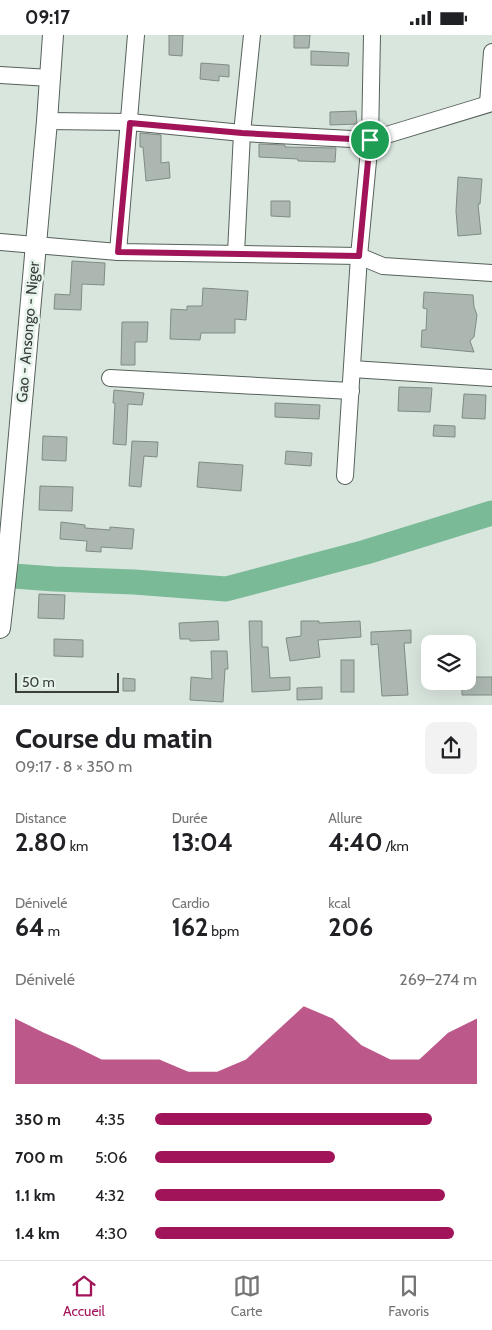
<!DOCTYPE html>
<html lang="fr">
<meta charset="utf-8">
<style>
:root{--surface:#fff;--page:#f2f2f2;--text:#202124;--muted:#757577;--line:#e0e0e0;--accent:#a21459}
body{margin:0;font-family:Cabin,sans-serif;background:var(--page);color:var(--text);height:100vh;display:flex;flex-direction:column;font-size:19px;white-space:nowrap}
*{box-sizing:border-box;margin:0}
p{font-size:16px;color:var(--muted)}
.icon{flex:none;width:28px;height:28px;fill:none;stroke:currentColor;stroke-width:2;stroke-linecap:round;stroke-linejoin:round}
.map{position:relative;height:670px;overflow:hidden}
.panel{display:flex;flex-direction:column;background:var(--surface);flex:1}
.panel>*{flex:none}
.controls{position:absolute;left:421px;top:600px;display:grid;gap:10px}
.controls a{display:grid;place-items:center;width:55px;height:55px;border-radius:10px;background:var(--surface);box-shadow:0 5px 20px #0002;font-size:25px}
.scale{position:absolute;left:15px;bottom:12px;width:104px;box-sizing:border-box;padding-left:5px;border:2px solid #383d3a;border-top:0;font-size:14px;line-height:18px;white-space:nowrap;color:#383d3a;-webkit-text-stroke:4px #e6f3eb;paint-order:stroke}
.pin{position:absolute;display:grid;place-items:center;width:42px;height:42px;color:#fff;margin:-21px;border:2px solid #fff;border-radius:50%;box-shadow:0 1px 5px #0007}
.round{display:grid;place-items:center;flex:none;width:52px;height:52px;border-radius:10px;background:var(--page)}
.head{display:flex;align-items:center;justify-content:space-between;height:85px;padding:0 15px}
h1{font-size:28px;font-weight:700;line-height:38px}
.stats{display:grid;grid-template-columns:repeat(3,1fr);gap:8px;height:85px;padding:5px 15px}
.stats div{display:grid;align-content:center}
.stats b{font-size:25px;font-weight:700}
.stats small{font-size:14px;font-weight:400}
.stats p{font-size:14px}
.chart{height:140px;padding:10px 15px}
.chart p{display:flex;justify-content:space-between}
.chart svg{width:100%;height:90px;margin-top:5px;fill:var(--accent);opacity:.7}
ul{padding:0 15px;list-style:none;font-size:16px}
li{display:grid;grid-template-columns:80px 60px 1fr;align-items:center;height:38px}
li i{height:12px;border-radius:6px;background:var(--accent)}
.status{display:flex;justify-content:space-between;align-items:center;height:35px;padding:0 25px;background:var(--surface);direction:ltr}
.status svg{height:14px;fill:currentColor}
.tab-bar{display:flex;justify-content:space-around;align-items:center;height:70px;border-top:1px solid var(--line);background:var(--surface);font-size:14px;color:var(--muted)}
.tab-bar a{display:grid;justify-items:center;gap:2px}
.tab-bar .current{color:var(--accent)}
.map>svg:first-child{display:block}
</style>
<div class="status"><b>09:17</b><svg viewBox="0 0 49 12"><path d="M0 12V9h3v3zM5 12V6h3v6zM10 12V3h3v9zM15 12V0h3v12zM26 1h20v11H26zM47 4h2v5h-2z"/></svg></div>
<div class="map">
<svg width="492" height="670" viewBox="0 0 492 670">
<rect width="100%" height="100%" fill="#d9e6de"/>
<g fill="none" stroke-linecap="round" stroke-linejoin="round">
<!-- river -->
<path stroke="#7aba97" stroke-width="25" d="M0,540L54,544L134,547L226,554L366,517L492,478"/>
</g>
<!-- building -->
<g fill="#abb7b0" stroke="#808b84">
<path d="M169,0H183L182,21L169,20Z"/>
<path d="M294,0H310L309,13H294Z"/>
<path d="M311,16L349,18L348,31L311,30Z"/>
<path d="M201,28L229,30V42L219,41V46L200,44Z"/>
<path d="M356,76L357,89L330,90V77Z"/>
<path d="M140,98L161,100V128L169,127L170,143L146,146L143,112H140Z"/>
<path d="M259,109L285,110V112L336,113L335,127L298,126V124L259,122Z"/>
<path d="M458,142L482,144L480,169H478L481,199L458,201L456,176Z"/>
<path d="M271,166H290V182L271,181Z"/>
<path d="M72,226L105,228L104,250L82,249L81,275L54,274L55,259L70,260Z"/>
<path d="M203,253L248,256L246,285L235,284V298H201L200,305L170,304L171,274L187,275V271H202Z"/>
<path d="M424,257L473,260L474,272L477,280L474,302L470,306L474,317L421,312L422,295H426L427,274L423,273Z"/>
<path d="M122,287H148L147,307H135V330H121Z"/>
<path d="M399,352L432,353L430,377L398,376Z"/>
<path d="M114,355L144,358L142,370L128,369L126,410L113,409L115,368H113Z"/>
<path d="M464,359L486,360L485,384L462,383Z"/>
<path d="M275,368L320,370L319,384L275,382Z"/>
<path d="M434,390L455,391V402L433,401Z"/>
<path d="M43,401L67,402L66,426L42,425Z"/>
<path d="M132,406L158,407L157,422L144,421L141,452L129,451Z"/>
<path d="M286,416L312,418L311,431L285,429Z"/>
<path d="M199,427L243,430L241,456L197,452Z"/>
<path d="M40,451L73,452L72,476L39,475Z"/>
<path d="M61,487L85,490V493L110,495V492L134,494L132,514L101,512V517L86,516L87,506L60,504Z"/>
<path d="M39,559L65,560L64,584L38,583Z"/>
<path d="M218,586L219,605L190,606V604H180L179,588Z"/>
<path d="M249,586H262V612H268L270,643L290,642V655L252,657Z"/>
<path d="M301,586H319V588L360,586L361,602L318,605L320,622L290,626L286,603L301,601Z"/>
<path d="M411,595V608H404L408,660L382,661L378,609L371,610V597Z"/>
<path d="M54,604L83,605V622L54,621Z"/>
<path d="M211,616H227L228,634H225L223,667L190,665L191,642L212,644Z"/>
<rect x="341" y="625" width="13" height="32"/>
<path d="M468,642H492V660H462V646H468Z"/>
<path d="M123,643L135,644V656H123Z"/>
<path d="M322,652V664L297,665V653Z"/>
</g>
<g fill="none" stroke-linecap="round" stroke-linejoin="round">
<!-- minor casing -->
<g stroke="#56615a" stroke-width="18">
<g id="minor">
<path d="M0,40L50,43"/>
<path d="M488,68L492,17"/>
<path d="M47,86L130,87L242,98L370,105L492,68"/>
<path d="M0,207L118,217L359,221L383,231L492,238"/>
<path d="M118,217L136,0"/>
<path d="M236,218L242,98L252,0"/>
<path d="M352,334L492,343"/>
<path d="M110,343L351,356"/>
<path d="M345,441L359,221L370,105L372,0"/>
</g>
</g>
<!-- major casing -->
<g stroke="#56615a" stroke-width="22">
<path id="major" d="M0,593L8,523L47,86L53,0"/>
</g>
<!-- minor -->
<use href="#minor" stroke="#fff" stroke-width="16"/>
<!-- major -->
<use href="#major" stroke="#fff" stroke-width="20"/>
</g>
<g fill="none" stroke-linecap="round" stroke-linejoin="round">
<!-- route casing -->
<g stroke="#fff" stroke-width="10">
<path id="route" d="M130,88L242,98L370,105L359,221L118,217Z"/>
</g>
<!-- route -->
<use href="#route" stroke="#a21459" stroke-width="6"/>
</g>
<g text-anchor="middle" dominant-baseline="central" stroke-width="5" stroke-linejoin="round" paint-order="stroke">
<!-- street labels -->
<g font-size="15" fill="#383d3a" stroke="#e6f3eb">
<text transform="translate(28 297) rotate(-85)">Gao - Ansongo - Niger</text>
</g>
</g>
</svg>
<div class="controls">
<a><svg class="icon" aria-label="layers" viewBox="0 0 24 24"><path d="M12 4l9 5-9 5-9-5zM3 14l9 5 9-5"/></svg></a>
</div>
<div class="scale">50 m</div>
<div class="pin" style="left:370px;top:105px;background:#1e9e55"><svg class="icon" aria-label="arrive" viewBox="0 0 24 24"><path d="M6 21V4h12l-3 4 3 4H6"/></svg></div>
</div>
<section class="panel">
<div class="head"><div><h1>Course du matin</h1><p>09:17 · 8 × 350 m</p></div><a class="round"><svg class="icon" aria-label="share" viewBox="0 0 24 24"><path d="M12 15V3M7 8l5-5 5 5M5 13v7h14v-7"/></svg></a></div>
<div class="stats">
<div><p>Distance</p><b>2.80<small> km</small></b></div>
<div><p>Durée</p><b>13:04</b></div>
<div><p>Allure</p><b>4:40<small> /km</small></b></div>
</div>
<div class="stats">
<div><p>Dénivelé</p><b>64<small> m</small></b></div>
<div><p>Cardio</p><b>162<small> bpm</small></b></div>
<div><p>kcal</p><b>206</b></div>
</div>
<div class="chart"><p><span>Dénivelé</span>269–274 m</p>
<svg viewBox="0 0 160 44" preserveAspectRatio="none"><path d="M0 44V12L10 19L20 25L30 32L40 32L50 32L60 38L70 38L80 32L90 19L100 6L110 12L120 25L130 32L140 32L150 19L160 12V44z"/></svg>
</div>
<ul>
<li><b>350 m</b>4:35<i style="width:86%"></i></li>
<li><b>700 m</b>5:06<i style="width:56%"></i></li>
<li><b>1.1 km</b>4:32<i style="width:90%"></i></li>
<li><b>1.4 km</b>4:30<i style="width:93%"></i></li>
</ul>
</section>
<nav class="tab-bar">
<a class="current"><svg class="icon" aria-label="home" viewBox="0 0 24 24"><path d="M3 11l9-7 9 7M6 9v11h12V9"/></svg>Accueil</a>
<a><svg class="icon" aria-label="map" viewBox="0 0 24 24"><path d="M3 6l6-2 6 2 6-2v14l-6 2-6-2-6 2zM9 4v14M15 6v14"/></svg>Carte</a>
<a><svg class="icon" aria-label="saved" viewBox="0 0 24 24"><path d="M7 4h10v16l-5-4-5 4z"/></svg>Favoris</a>
</nav>
